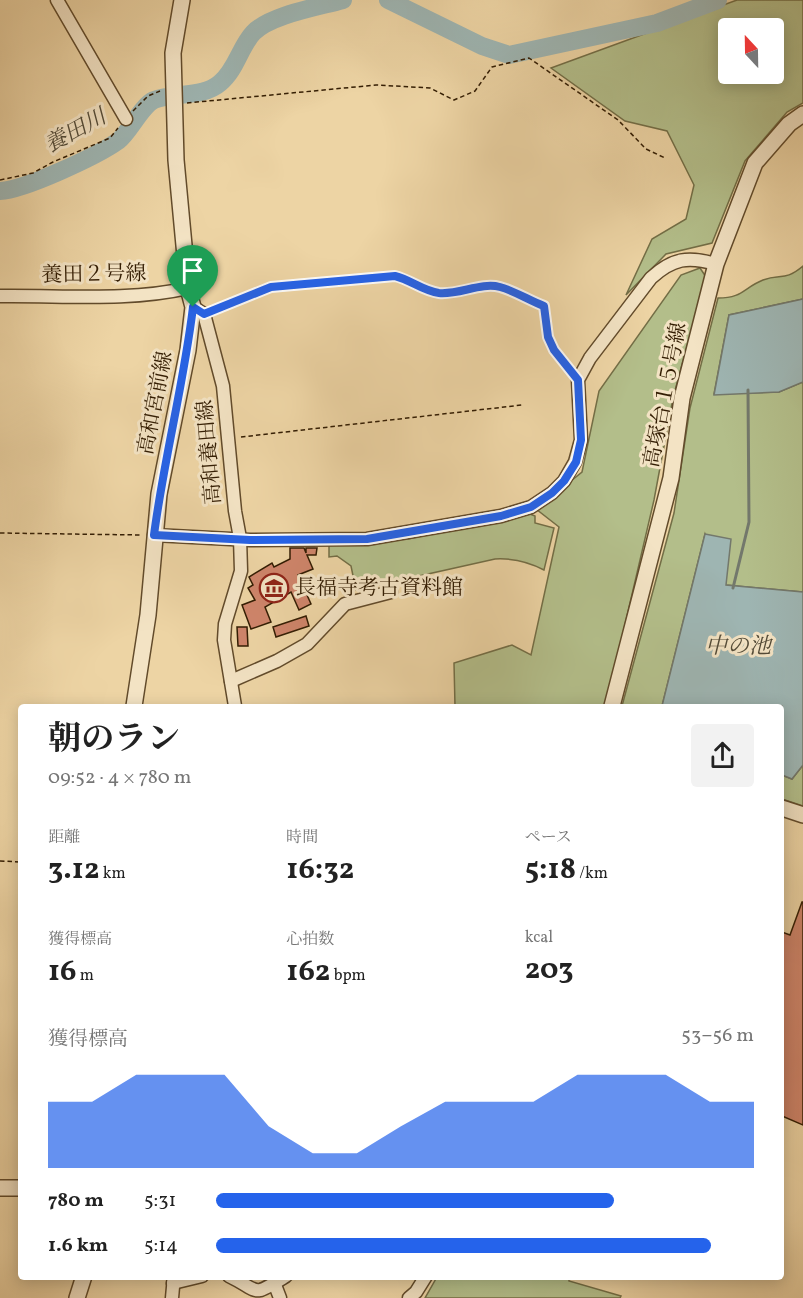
<!DOCTYPE html>
<html lang="ja">
<meta charset="utf-8">
<style>
:root{--surface:#fff;--page:#f2f2f2;--text:#222;--muted:#767676;--accent:#2563eb}
body{margin:0;font-family:Vollkorn,"Noto Serif JP",serif;background:var(--page);color:var(--text);height:100vh;display:flex;flex-direction:column;font-size:22px;white-space:nowrap}
*{box-sizing:border-box;margin:0}
p{font-size:20px;color:var(--muted)}
.icon{flex:none;width:33px;height:33px;fill:none;stroke:currentColor;stroke-width:2;stroke-linecap:round;stroke-linejoin:round}
.map{position:relative;flex:1;overflow:hidden}
.sheet{position:absolute;left:18px;top:704px;width:766px;height:576px;display:flex;flex-direction:column;background:var(--surface);border-radius:6px;box-shadow:0 3px 15px #0003}
.sheet>*{flex:none}
.needle{width:39px;rotate:338deg}
.buttons{position:absolute;left:718px;top:18px;display:grid;gap:12px}
.buttons a{display:grid;place-items:center;width:66px;height:66px;border-radius:6px;background:var(--surface);box-shadow:0 3px 15px #0003;font-size:30px}
.pin{position:absolute;display:grid;place-items:center;width:51px;height:51px;color:#fff;margin:-62px -26px;border-radius:50% 50% 50% 0;rotate:-45deg;box-shadow:0 0 6px #0007}
.pin .icon{rotate:45deg}
.round{display:grid;place-items:center;flex:none;width:63px;height:63px;border-radius:6px;background:var(--page)}
.headline{display:flex;align-items:center;justify-content:space-between;height:102px;padding:0 30px}
h1{font-size:33px;font-weight:700;line-height:45px}
.stats{display:grid;grid-template-columns:repeat(3,1fr);gap:9px;height:102px;padding:6px 30px}
.stats div{display:grid;align-content:center}
.stats b{font-size:30px;font-weight:700}
.stats small{font-size:16px;font-weight:400}
.stats p{font-size:16px}
.chart{height:168px;padding:12px 30px}
.chart p{display:flex;justify-content:space-between}
.chart svg{width:100%;height:108px;margin-top:6px;fill:var(--accent);opacity:.7}
ul{padding:0 30px;list-style:none;font-size:20px}
li{display:grid;grid-template-columns:96px 72px 1fr;align-items:center;height:45px}
li i{height:15px;border-radius:8px;background:var(--accent)}
.map>svg:first-child{display:block}
</style>
<div class="map">
<svg width="803" height="1298" viewBox="0 0 803 1298">
<rect width="100%" height="100%" fill="#edd4a4"/>
<filter id="stains"><feTurbulence type="fractalNoise" baseFrequency=".00333" numOctaves="4"/><feColorMatrix values="0 0 0 0 .2 0 0 0 0 .09 0 0 0 0 .02 0 0 0 .5 -.17"/></filter>
<radialGradient id="worn" r=".72"><stop offset=".6" stop-color="#630" stop-opacity="0"/><stop offset="1" stop-color="#630" stop-opacity=".3"/></radialGradient>
<!-- green -->
<g fill="#b3be8a" stroke="#736e46" stroke-width="1.5" fill-rule="evenodd">
<path d="M737,0H803V103L787,112L745,161L712,243L666,254L626,295L652,239L686,219L694,185L667,131L625,121L551,68ZM729,28H774V74H729Z"/>
<path d="M803,266V299L729,315L714,394L779,392L803,382V592L726,585L705,534L662,706H622L674,513L690,408L718,298C743,298 743,288 763,280C781,273 784,282 803,266Z"/>
<path d="M700,268L706,277L673,398L654,500L606,706H455L454,663L512,645L531,655L559,527L536,509L582,472L599,391L681,275Z"/>
<path d="M530,514L535,516V523L554,528L544,570C529,562 513,558 495,559L356,590L351,566L337,556L329,557V545L370,544L407,537L408,539Z"/>
<path d="M803,765V806L782,799V775L792,779Z"/>
<path d="M437,1277H569V1281L621,1296L620,1298H425Z"/>
</g>
<!-- water -->
<g fill="#9eb5b2" stroke="#73786c" stroke-width="1.5">
<path d="M803,299V382L779,392L714,395L729,315Z"/>
<path d="M705,534L731,539L726,585L803,592V765L792,779L782,775V706H662Z"/>
</g>
<g fill="none" stroke-linecap="round" stroke-linejoin="round">
<!-- stream -->
<path stroke="#73786c" stroke-width="3" d="M733,588L749,522L748,390"/>
<!-- river -->
<g stroke="#9eb5b2" stroke-width="18">
<path d="M388,0L482,46L509,55L657,23L718,0"/>
<path d="M0,191C24,190 97,156 118,141C130,132 141,106 154,100C174,92 203,98 220,83C236,70 240,47 253,33C270,15 318,7 343,0"/>
</g>
</g>
<!-- building -->
<g fill="#cf856b" stroke="#331d03" stroke-width="1.5">
<path d="M290,548H304L306,553V548H317L316,555H307L313,569L298,575L311,604L299,610L291,592L265,607L271,622L251,629L242,605L255,600L248,588L253,585L249,577L272,563L274,567L290,559Z"/>
<path d="M306,616L309,626L276,637L273,627Z"/>
<path d="M237,627H247L248,646H238Z"/>
<path d="M802,902H803V1125L782,1116V932L790,935Z"/>
</g>
<g fill="none" stroke-linecap="round" stroke-linejoin="round">
<!-- minor casing -->
<g stroke="#624b2b" stroke-width="15">
<g id="minor">
<path d="M57,0L126,119"/>
<path d="M0,296C62,295 127,302 188,288"/>
<path d="M193,307L204,314L223,386L235,511L240,538L241,571L225,624L224,640L235,706"/>
<path d="M154,535L250,540L367,539L501,516L531,507L552,493L564,481L575,462L581,440L578,380L590,358L651,278C673,258 688,256 716,264"/>
<path d="M231,681L277,661L307,644L345,604L391,592"/>
<path d="M229,1276C262,1292 250,1298 286,1276"/>
<path d="M173,1283L202,1276"/>
<path d="M275,1285L280,1298"/>
<path d="M172,1298L174,1276"/>
<path d="M409,1298L416,1292L426,1276"/>
</g>
</g>
<!-- tertiary casing -->
<g stroke="#624b2b" stroke-width="18">
<g id="tertiary">
<path d="M134,706L148,615L159,494L188,350L193,307L188,288L176,160L173,53L182,0"/>
<path d="M612,706L671,478L682,398L716,264L755,163L789,124L803,114"/>
<path d="M782,808L803,815"/>
<path d="M0,1188H21"/>
<path d="M77,1298L84,1276"/>
</g>
</g>
<!-- path -->
<g stroke="#331d03" stroke-width="1.5" stroke-dasharray="4.5 3" stroke-linecap="butt">
<path d="M187,103L376,85L430,88L454,100L475,91L492,67L529,58L618,120L646,149L665,158"/>
<path d="M133,111L148,96L160,91"/>
<path d="M0,180L33,173L53,162L110,138L118,128"/>
<path d="M213,310L271,287L395,276C411,280 423,291 439,293C459,295 481,282 500,287C515,291 530,301 544,306C548,338 550,345 570,370"/>
<path d="M241,437L522,405"/>
<path d="M0,533L141,535"/>
<path d="M0,861L21,862"/>
</g>
<!-- minor -->
<use href="#minor" stroke="#f3e3c4" stroke-width="12"/>
<!-- tertiary -->
<use href="#tertiary" stroke="#f3e3c4" stroke-width="15"/>
</g>
<g fill="none" stroke-linecap="round" stroke-linejoin="round">
<!-- route casing -->
<g stroke="#fff" stroke-width="12">
<path id="route" d="M395,276C411,280 423,291 439,293C459,295 481,282 500,287C515,291 530,301 544,306L548,337L554,350L578,380L581,440L576,462L564,481L552,493L531,507L501,516L367,539L250,540L154,535C164,458 184,383 193,307L204,314L271,287Z"/>
</g>
<!-- route -->
<use href="#route" stroke="#2563eb" stroke-width="8"/>
</g>
<!-- icons -->
<defs>
<g id="museum-ring" transform="scale(1.5)"><circle r="9.5" fill="#f3e3c4" stroke="#8f2418" stroke-width="1.5"/><path d="M0-6L6-3V-2H-6V-3ZM-5-1h2V3h-2ZM-1-1h2V3h-2ZM3-1h2V3H3ZM-6 4H6V6H-6Z" fill="#8f2418"/></g>
</defs>
<g fill-rule="evenodd">
<use href="#museum-ring" x="274" y="588"/>
</g>
<g text-anchor="middle" dominant-baseline="central" stroke-width="6" stroke-linejoin="round" paint-order="stroke">
<!-- street labels -->
<g font-size="21" fill="#331d03" stroke="#f3e3c4">
<text transform="translate(94 275) rotate(-1)">養田２号線</text>
<text transform="translate(666 395) rotate(-79)">高塚台１５号線</text>
<text transform="translate(156 403) rotate(-79)">高和宮前線</text>
<text transform="translate(210 452) rotate(-95)">高和養田線</text>
</g>
<!-- poi labels -->
<g font-size="21" fill="#331d03" stroke="#f3e3c4" text-anchor="start">
<text x="295" y="588">長福寺考古資料館</text>
</g>
<!-- water labels -->
<g font-size="22" font-style="italic" fill="#534b38" stroke="#f3e3c4">
<text transform="translate(76 132) rotate(-29)">養田川</text>
<text x="738" y="647">中の池</text>
</g>
</g>
<rect width="100%" height="100%" filter="url(#stains)"/>
<rect width="100%" height="100%" fill="url(#worn)"/>
</svg>
<div class="buttons">
<a><svg class="needle" viewBox="-14 -14 28 28"><path d="M0-13l5 13h-10z" fill="#e53935"/><path d="M0 13l5-13h-10z" fill="#767676"/></svg></a>
</div>
<div class="pin" style="left:193px;top:307px;background:#1e9e55"><svg class="icon" aria-label="arrive" viewBox="0 0 24 24"><path d="M6 21V4h12l-3 4 3 4H6"/></svg></div>
<section class="sheet">
<div class="headline"><div><h1>朝のラン</h1><p>09:52 · 4 × 780 m</p></div><a class="round"><svg class="icon" aria-label="share" viewBox="0 0 24 24"><path d="M12 15V3M7 8l5-5 5 5M5 13v7h14v-7"/></svg></a></div>
<div class="stats">
<div><p>距離</p><b>3.12<small> km</small></b></div>
<div><p>時間</p><b>16:32</b></div>
<div><p>ペース</p><b>5:18<small> /km</small></b></div>
</div>
<div class="stats">
<div><p>獲得標高</p><b>16<small> m</small></b></div>
<div><p>心拍数</p><b>162<small> bpm</small></b></div>
<div><p>kcal</p><b>203</b></div>
</div>
<div class="chart"><p><span>獲得標高</span>53–56 m</p>
<svg viewBox="0 0 160 44" preserveAspectRatio="none"><path d="M0 44V17L10 17L20 6L30 6L40 6L50 27L60 38L70 38L80 27L90 17L100 17L110 17L120 6L130 6L140 6L150 17L160 17V44z"/></svg>
</div>
<ul>
<li><b>780 m</b>5:31<i style="width:74%"></i></li>
<li><b>1.6 km</b>5:14<i style="width:92%"></i></li>
</ul>
</section>
</div>
